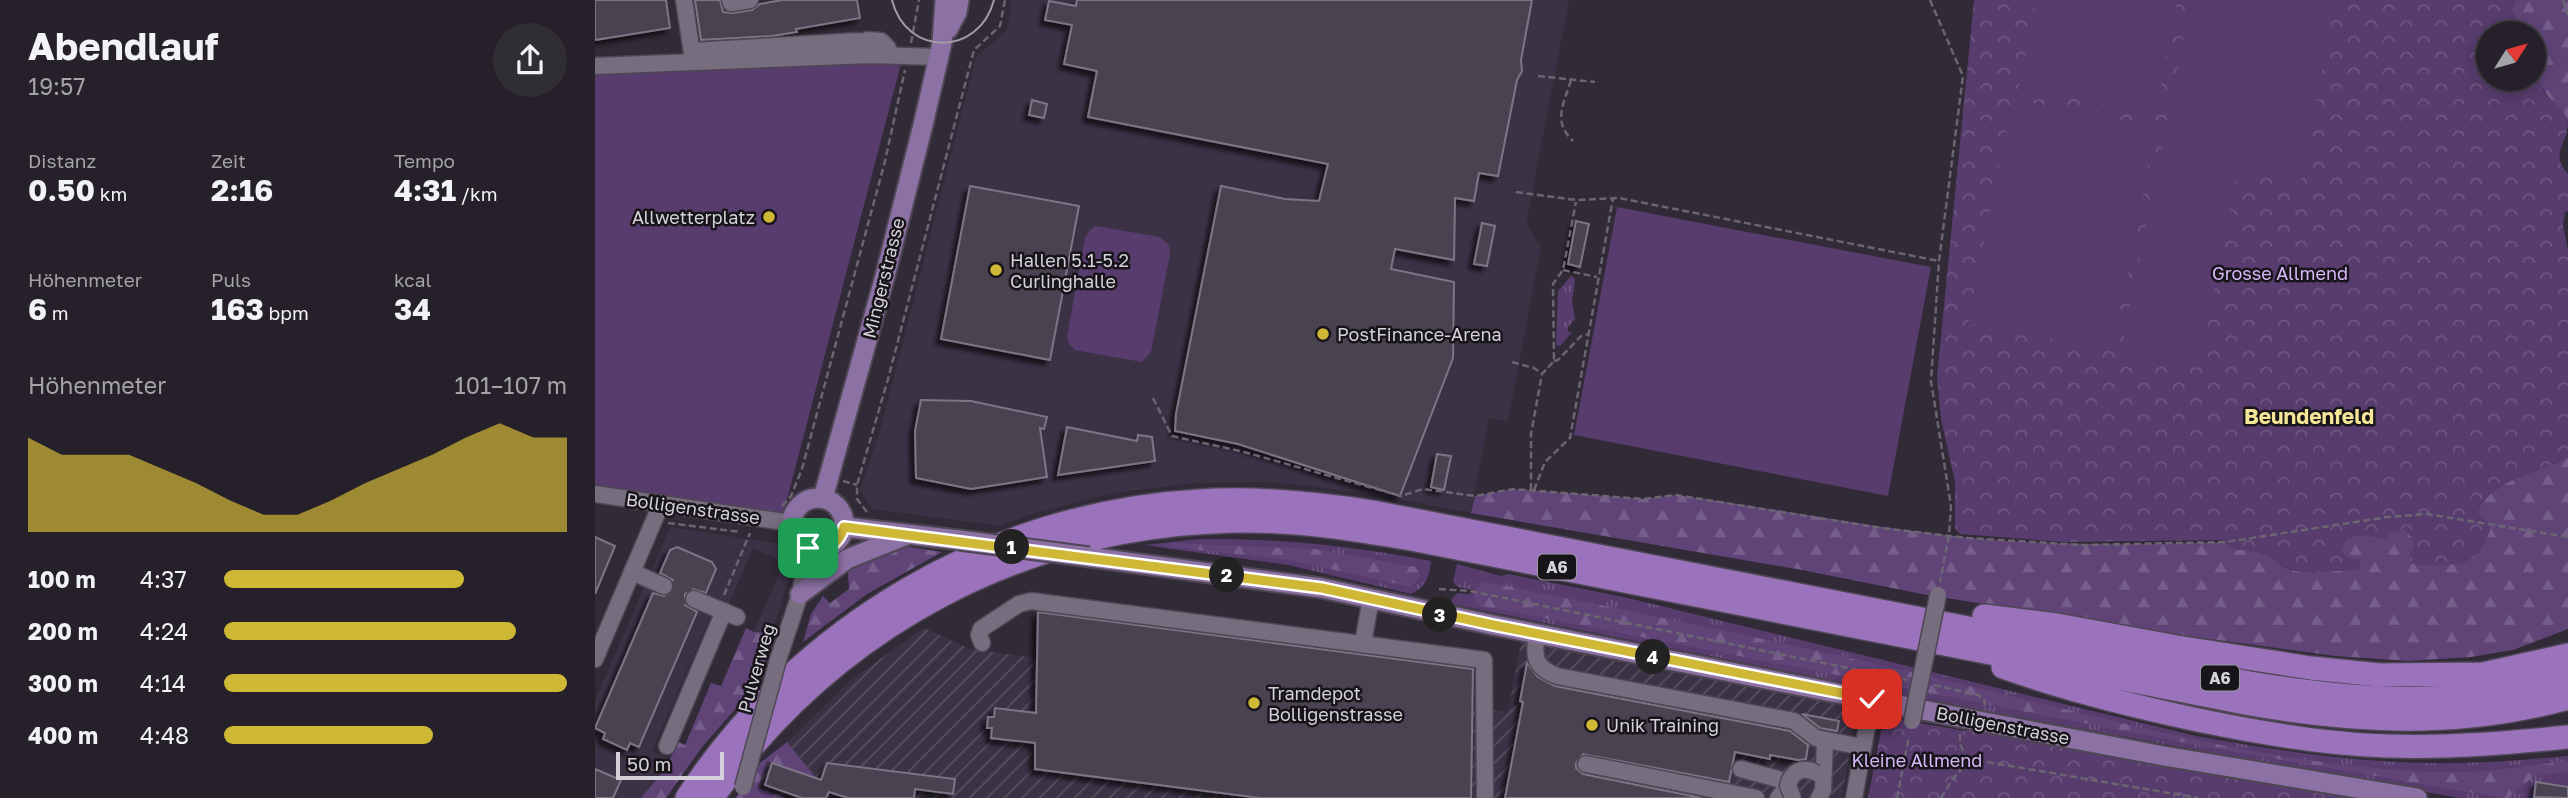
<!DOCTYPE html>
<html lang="de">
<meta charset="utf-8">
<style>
:root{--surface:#252029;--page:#312d35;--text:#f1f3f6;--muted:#a3a3a8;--line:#423e46;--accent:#d0b837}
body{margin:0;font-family:"Golos Text",sans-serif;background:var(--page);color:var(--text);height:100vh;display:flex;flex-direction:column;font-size:26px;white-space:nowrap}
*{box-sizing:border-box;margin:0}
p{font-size:23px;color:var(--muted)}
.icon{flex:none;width:38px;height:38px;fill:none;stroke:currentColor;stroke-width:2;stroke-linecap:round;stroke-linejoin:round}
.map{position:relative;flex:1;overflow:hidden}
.side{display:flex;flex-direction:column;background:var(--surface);width:595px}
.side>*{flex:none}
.needle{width:46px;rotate:53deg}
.controls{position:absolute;left:1881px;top:21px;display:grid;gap:14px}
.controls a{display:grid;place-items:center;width:70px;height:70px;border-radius:50%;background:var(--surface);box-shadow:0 4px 18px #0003,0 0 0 2px var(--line);font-size:35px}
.scale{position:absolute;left:21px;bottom:18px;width:108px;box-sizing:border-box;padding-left:7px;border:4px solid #d5d1da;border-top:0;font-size:19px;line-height:24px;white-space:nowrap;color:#d5d1da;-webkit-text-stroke:5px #17141a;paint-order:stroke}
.pin{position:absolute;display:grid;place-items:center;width:60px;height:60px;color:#fff;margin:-30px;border-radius:14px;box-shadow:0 4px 10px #0006}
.km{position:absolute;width:35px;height:35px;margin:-18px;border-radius:50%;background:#222;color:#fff;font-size:19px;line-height:35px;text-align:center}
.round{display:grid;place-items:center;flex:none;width:74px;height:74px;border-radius:37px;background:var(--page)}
.overview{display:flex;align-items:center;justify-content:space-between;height:119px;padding:0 28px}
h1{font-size:38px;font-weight:700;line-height:52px}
.stats{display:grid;grid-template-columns:repeat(3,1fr);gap:10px;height:119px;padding:7px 28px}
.stats div{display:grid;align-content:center}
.stats b{font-size:30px;font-weight:700}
.stats small{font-size:19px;font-weight:400}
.stats p{font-size:19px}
.chart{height:196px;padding:14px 28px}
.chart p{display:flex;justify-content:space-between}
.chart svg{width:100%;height:126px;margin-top:7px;fill:var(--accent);opacity:.7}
ul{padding:0 28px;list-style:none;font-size:23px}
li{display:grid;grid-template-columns:112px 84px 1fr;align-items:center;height:52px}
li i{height:18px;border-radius:9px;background:var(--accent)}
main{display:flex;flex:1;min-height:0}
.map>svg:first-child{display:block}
</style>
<main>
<section class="side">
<div class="overview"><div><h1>Abendlauf</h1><p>19:57</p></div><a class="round"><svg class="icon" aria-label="share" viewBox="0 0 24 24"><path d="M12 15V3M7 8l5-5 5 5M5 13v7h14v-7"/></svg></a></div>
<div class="stats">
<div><p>Distanz</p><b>0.50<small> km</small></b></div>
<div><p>Zeit</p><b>2:16</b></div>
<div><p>Tempo</p><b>4:31<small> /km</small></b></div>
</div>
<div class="stats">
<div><p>Höhenmeter</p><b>6<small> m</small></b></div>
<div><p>Puls</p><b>163<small> bpm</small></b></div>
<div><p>kcal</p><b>34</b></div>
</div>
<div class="chart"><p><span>Höhenmeter</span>101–107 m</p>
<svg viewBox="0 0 160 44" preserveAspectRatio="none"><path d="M0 44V11L10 17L20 17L30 17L40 22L50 27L60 33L70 38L80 38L90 33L100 27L110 22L120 17L130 11L140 6L150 11L160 11V44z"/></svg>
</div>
<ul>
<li><b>100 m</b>4:37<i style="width:70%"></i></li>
<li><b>200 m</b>4:24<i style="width:85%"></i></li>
<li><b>300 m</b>4:14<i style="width:100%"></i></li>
<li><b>400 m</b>4:48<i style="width:61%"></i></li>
</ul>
</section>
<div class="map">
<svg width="1973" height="798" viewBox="0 0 1973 798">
<defs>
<pattern id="industrial-furrows" width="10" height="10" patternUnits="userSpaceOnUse" patternTransform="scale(1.75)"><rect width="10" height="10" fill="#3c3246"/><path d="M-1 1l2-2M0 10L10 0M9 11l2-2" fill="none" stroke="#574f60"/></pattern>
<pattern id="grass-tufts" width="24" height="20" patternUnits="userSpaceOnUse" patternTransform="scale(1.75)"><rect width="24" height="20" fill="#573c6d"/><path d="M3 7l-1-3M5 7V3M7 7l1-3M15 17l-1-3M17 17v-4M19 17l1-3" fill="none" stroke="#6e5781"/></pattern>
<pattern id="forest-firs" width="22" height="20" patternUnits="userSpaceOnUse" patternTransform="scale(1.75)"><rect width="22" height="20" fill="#604478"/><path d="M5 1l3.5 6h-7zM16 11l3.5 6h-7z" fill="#765e8b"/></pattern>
<pattern id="park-crowns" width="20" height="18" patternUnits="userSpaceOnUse" patternTransform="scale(1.75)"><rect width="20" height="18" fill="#573c6d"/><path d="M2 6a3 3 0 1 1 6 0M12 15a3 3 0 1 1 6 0" fill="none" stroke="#6e5781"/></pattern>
<filter id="shadow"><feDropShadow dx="-5" dy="5" stdDeviation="2" flood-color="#0009"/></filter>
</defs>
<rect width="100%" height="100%" fill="#312a37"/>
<!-- built -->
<g fill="#3c3246">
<path d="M417,0H974L931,224L946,247L913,422L894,418L876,513L781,495L698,484L660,482L599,483L518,493L440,513L405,526L277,509L265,490L286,427L381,57L412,30Z"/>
<path d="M75,527L191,545L201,556L177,632H159L189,562L158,548L133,607L121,603L57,751L76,760L46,798H0V701Z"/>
</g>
<!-- industrial -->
<path fill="url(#industrial-furrows)" d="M329,628L375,649L694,693L705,687L913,712L926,642L1263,703L1247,798H193L163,788L172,761L220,777L192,742L257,679Z"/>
<!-- grass -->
<g fill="url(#grass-tufts)">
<path d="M976,276L980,279L977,301L980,319L973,327V332H977L965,346L961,345L963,291Z"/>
<path d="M604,539C683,538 758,546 836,561C834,577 831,587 816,594L693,565L549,545Z"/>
<path d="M862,564L906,576L913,574L1029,597L1601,736C1679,750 1756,762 1834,763C1881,764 1927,760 1973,756V798H1864L1395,712L856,604L858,597L863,593L876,594L878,590L863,587L858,582Z"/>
</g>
<!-- forest -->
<g fill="url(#forest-firs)">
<path d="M1921,0H1973V121C1967,109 1959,105 1952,95C1937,76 1939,55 1939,33H1934L1933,28L1924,23L1916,10Z"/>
<path d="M1973,458V629L1918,650L1876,657L1813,661L1740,656L1571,633L1327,594L1207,570L876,513L880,496L918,489L1048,499L1081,495C1179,508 1277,528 1376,538C1461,546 1546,545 1631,542L1641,550C1654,549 1668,552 1679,559C1685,563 1689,569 1697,570C1718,575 1744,570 1764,569C1759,560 1752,559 1746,551L1751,539L1761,535L1781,536L1808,529L1816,536L1820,545L1814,559L1882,512C1897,479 1943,472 1973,458Z"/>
<path d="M574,543L720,549L821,567L826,576L816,587L694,560L569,546Z"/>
<path d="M308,546L347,552L272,594L208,642L216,614L228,596L235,603L254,589L253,571L270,561Z"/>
<path d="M890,582C1042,612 1194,643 1346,679C1506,717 1669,765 1835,772C1881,774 1927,767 1973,761V772L1939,776L1913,798H1908L1623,749L881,605L879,597L883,585Z"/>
<path d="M151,628L159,632L179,633L164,682L107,747L71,798H46L72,766L83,742L90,745L116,683L126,686Z"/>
<path d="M192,742L221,778L172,761L163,788L193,798H141L165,763Z"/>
</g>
<!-- park -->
<g fill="url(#park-crowns)">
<path d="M1379,0H1921L1916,10L1924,23L1933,28L1934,33H1894V79H1939V65C1941,75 1945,87 1952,96C1960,105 1970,109 1973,122C1973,144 1954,153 1973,174V211L1970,212L1968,225L1973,251V458C1943,472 1897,479 1882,512L1896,528C1892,537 1887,552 1878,558C1865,568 1831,565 1815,564L1814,559L1820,545L1816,536L1808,529L1797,532L1790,539L1761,535L1751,539L1746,551C1751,558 1756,560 1764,558L1765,569C1744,570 1718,575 1698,570C1689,569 1686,563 1679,559C1668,552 1654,549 1641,550L1627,540L1468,542L1365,534L1360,528V482L1346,419L1342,377Z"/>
<path d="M1300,719L1371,731L1380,728L1772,798H1273L1286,731Z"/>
</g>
<!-- pitch -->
<g fill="#573c6d">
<path d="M1441,0H1582L1560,114L1424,87Z"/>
<path d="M1596,0H1741L1705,183L1643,171L1604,368L1526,353Z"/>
<path d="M308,56L188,515L0,486V68Z"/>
<path d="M1417,99L1561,128L1517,351L1373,323Z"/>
<path d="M1022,207L1336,267L1293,496L979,435Z"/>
<path d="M500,226L565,237L574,245L575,254L556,352L547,362L480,350L474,344L472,336L490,238L494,231Z"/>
</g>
<!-- building -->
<g fill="#4a4351" stroke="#7d7585" stroke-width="2" filter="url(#shadow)">
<path d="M0,0H71L75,28L0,40Z"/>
<path d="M100,0H125L128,12L137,13L157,10L165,4L187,0H262L265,18L201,29L202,32L177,36L106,40Z"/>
<path d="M482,0H937L926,60L927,71L922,80L903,176L884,173L879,201L860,198L859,260L800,249L796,269L859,282L858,358L805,496L643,444L580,431L581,414L626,186L690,199L724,201L733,164L493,117L502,71L469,64L477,25L450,20L454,1L481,6Z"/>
<path d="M437,100L452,104L449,118L434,115Z"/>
<path d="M375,186L484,206L455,360L346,339Z"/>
<path d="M981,221L994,224L985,267L973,264Z"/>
<path d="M887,223L900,226L892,266L879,264Z"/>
<path d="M326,400L376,401L452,417L449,429L445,428L452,477L376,489L321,478L320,431Z"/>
<path d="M472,427L542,441L543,435L557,437L560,461L463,475Z"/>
<path d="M842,454L856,456L849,490L836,487Z"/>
<path d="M0,537L20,546L0,594Z"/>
<path d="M82,547L117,562L121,569L111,593L98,589L90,594V605L102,612L44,747L35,743L32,750L8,739L10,733L0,728L58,593L69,596L78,591V580L65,573L75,550Z"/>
<path d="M443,612L878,669L876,798H665L440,769V743L396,738L397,728H392L393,717H399L400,708L441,713Z"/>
<path d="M932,663L943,677L960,686L1195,731L1213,745L1211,759L1203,760L1175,755V759L1140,752L1134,782L988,754L981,763V768L988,774L1107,798H910L928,702L925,701Z"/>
<path d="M1207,714L1244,721L1242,731L1225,728Z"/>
<path d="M177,763L226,780L232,763L360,779L358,794L320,789L319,798H253L234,792L231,798H207L170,785Z"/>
<path d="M0,769L26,780L18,798H0Z"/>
<path d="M1941,782L1973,787V798L1939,797Z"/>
</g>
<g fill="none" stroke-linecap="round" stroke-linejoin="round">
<!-- minor-tunnel -->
<path stroke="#4a434f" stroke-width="16" stroke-dasharray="16 8" stroke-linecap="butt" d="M69,586L99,599"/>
<!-- minor casing -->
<g stroke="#4e4753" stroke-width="19">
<g id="minor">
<path d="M89,0L98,60"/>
<path d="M135,0L136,3L155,0"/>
<path d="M272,40L286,41L293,48L294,55"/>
<path d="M97,51L263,41"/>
<path d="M0,66L276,55L343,57"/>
<path d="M0,494L196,523"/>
<path d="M37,572L69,586"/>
<path d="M99,599L142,617"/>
<path d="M942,634C938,656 939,667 962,676L1199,721L1221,738L1268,747"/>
<path d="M387,643L384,635L386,629L424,604L436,601L889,660L890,798"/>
<path d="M768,643L776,598"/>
<path d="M0,659L66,504"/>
<path d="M183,660L205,594L213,548"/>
<path d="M72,746L129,611"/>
<path d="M991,764L1161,798"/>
<path d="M1146,769L1183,779"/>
<path d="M1183,798L1192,787"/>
<path d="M1224,798L1228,790L1230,741"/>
<path d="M1259,798L1277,699"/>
</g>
</g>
<!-- major casing -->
<g stroke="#4e4753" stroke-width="23">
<g id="major">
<path d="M353,29L362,12L364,0"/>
<circle cx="223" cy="524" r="26"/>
<path d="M228,498L290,276L328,125L347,43L350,0"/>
<path d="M249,527L364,540"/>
<path d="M494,557L727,588L898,625L1389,722L1569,756L1822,798"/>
<path d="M205,594L252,559L312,535"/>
</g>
</g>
<!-- highway casing -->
<g stroke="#4e4753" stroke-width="26">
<g id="highway">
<path d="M1389,616L1462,625L1582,647L1716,668L1785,675L1888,674L1973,655"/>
<path d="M1408,667C1472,690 1537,706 1603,720C1665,733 1729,744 1792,746C1853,748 1913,743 1973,737"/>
<path d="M92,798C204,626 398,512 604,501C662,497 720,503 778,512L1655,683C1768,702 1861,707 1973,677"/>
<path d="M117,798C241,624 429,525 641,521C700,520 758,529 816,539L1650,703C1761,723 1863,728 1973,698"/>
</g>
</g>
<!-- path -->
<g stroke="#6b6571" stroke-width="2.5" stroke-dasharray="7 3.5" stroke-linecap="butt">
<path d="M1335,0L1368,76L1344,261L1336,381L1356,506L1354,535L1345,582"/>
<path d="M1968,0L1973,15"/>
<path d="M316,43L324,0"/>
<path d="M943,76L1000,82"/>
<path d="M976,80C969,104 957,121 978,141"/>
<path d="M921,192L981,200L1024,198L1344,261"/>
<path d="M968,270L1002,277"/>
<path d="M959,361L963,360L986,336L994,334"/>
<path d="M917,362L939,368L947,374"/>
<path d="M558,398L577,436L649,452L806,496L828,489L880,496L918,489L1048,499L1081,495L1286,528L1373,538L1488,545L1631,542L1793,517L1832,514L1973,537"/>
<path d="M248,481L262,485"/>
<path d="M936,490V434L947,374L959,361L958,284L968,270L981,202"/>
<path d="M939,490L950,462L975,438L1018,198"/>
<path d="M187,506L196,496L207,469L290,161L310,70"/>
<path d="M272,512L262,499V485L293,379L379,50L405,26L410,0"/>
<path d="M73,523L146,532"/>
<path d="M844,589L875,591L1312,680"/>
<path d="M129,595L155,533"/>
<path d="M1339,685L1383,695L1389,699L1390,706"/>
<path d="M1365,734V744L1374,763"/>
<path d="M1302,798L1314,736"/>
<path d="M1346,798C1357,781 1364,764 1386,761L1603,798"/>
</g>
<!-- minor -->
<use href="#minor" stroke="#766e7e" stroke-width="16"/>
<!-- major -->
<use href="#major" stroke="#8c71a4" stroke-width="19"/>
<!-- highway -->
<use href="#highway" stroke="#9b73bd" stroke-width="23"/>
<!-- tram -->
<path stroke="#a19ca6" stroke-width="2" d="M297,0C311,57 384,57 399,0"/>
<!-- minor-bridge casing -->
<g stroke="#4e4753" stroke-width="19" stroke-linecap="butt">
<g id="minor-bridge">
<path d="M1317,721L1343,595"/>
<path d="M148,787L183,660"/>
<path d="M1198,798L1193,786C1196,771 1208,766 1221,773"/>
</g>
</g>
<!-- major-bridge casing -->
<g stroke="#4e4753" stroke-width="23" stroke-linecap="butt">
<path id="major-bridge" d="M364,540L494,557"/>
</g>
<!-- minor-bridge -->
<use href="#minor-bridge" stroke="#766e7e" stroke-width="16"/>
<!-- major-bridge -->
<use href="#major-bridge" stroke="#8c71a4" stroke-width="19"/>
</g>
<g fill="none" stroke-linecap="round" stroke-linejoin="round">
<!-- route casing -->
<g stroke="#fff" stroke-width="14">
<path id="route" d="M213,548C231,553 244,544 249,527L727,588L898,625L1277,699"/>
</g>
<!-- route -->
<use href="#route" stroke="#d0b837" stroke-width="9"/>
</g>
<!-- markers -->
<g fill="#d0b837" stroke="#17141a" stroke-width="2.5">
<circle cx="174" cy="217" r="7"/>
<circle cx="401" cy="270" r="7"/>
<circle cx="728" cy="334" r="7"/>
<circle cx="659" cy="703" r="7"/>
<circle cx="997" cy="725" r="7"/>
</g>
<g text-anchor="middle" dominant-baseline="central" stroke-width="5" stroke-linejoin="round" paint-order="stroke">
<!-- shield labels -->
<g fill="#17141a" stroke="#9c98a0" stroke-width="2">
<rect x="943" y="554.5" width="38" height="25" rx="5"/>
<rect x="1606" y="665.5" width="38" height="25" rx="5"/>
</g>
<g font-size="16" font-weight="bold" fill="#d5d1da">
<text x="962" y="567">A6</text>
<text x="1625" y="678">A6</text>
</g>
<!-- poi labels -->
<g font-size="18" fill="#d5d1da" stroke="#17141a" text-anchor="start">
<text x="160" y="217" text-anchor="end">Allwetterplatz</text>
<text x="415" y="260">Hallen 5.1-5.2<tspan x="415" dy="21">Curlinghalle</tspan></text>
<text x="742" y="334">PostFinance-Arena</text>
<text x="673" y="693">Tramdepot<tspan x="673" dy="21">Bolligenstrasse</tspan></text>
<text x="1011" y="725">Unik Training</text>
</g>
<!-- park labels -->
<g font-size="18" fill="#d8b7f7" stroke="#17141a">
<text x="1685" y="273">Grosse Allmend</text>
<text x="1322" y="760">Kleine Allmend</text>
</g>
<!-- street labels -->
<g font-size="18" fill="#d5d1da" stroke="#17141a">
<text transform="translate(288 278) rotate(-76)">Mingerstrasse</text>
<text transform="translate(98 508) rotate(8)">Bolligenstrasse</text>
<text transform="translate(161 668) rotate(-74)">Pulverweg</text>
<text transform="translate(1408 725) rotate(11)">Bolligenstrasse</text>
</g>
<!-- quarter labels -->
<g font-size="21" font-weight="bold" fill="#f5e596" stroke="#17141a">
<text x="1714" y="416">Beundenfeld</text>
</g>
</g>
</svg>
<div class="controls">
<a><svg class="needle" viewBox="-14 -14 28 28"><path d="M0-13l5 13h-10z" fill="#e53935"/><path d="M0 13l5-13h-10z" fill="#a3a3a8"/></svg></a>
</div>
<div class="scale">50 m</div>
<div class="pin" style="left:213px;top:548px;background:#1e9e55"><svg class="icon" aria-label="arrive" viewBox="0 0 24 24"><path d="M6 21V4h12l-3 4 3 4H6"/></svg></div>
<div class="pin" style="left:1277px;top:699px;background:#d93025"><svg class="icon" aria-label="check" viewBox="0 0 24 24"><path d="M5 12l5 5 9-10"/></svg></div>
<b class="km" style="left:417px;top:547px">1</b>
<b class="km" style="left:632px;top:575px">2</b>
<b class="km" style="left:845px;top:615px">3</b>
<b class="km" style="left:1058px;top:657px">4</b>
</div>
</main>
